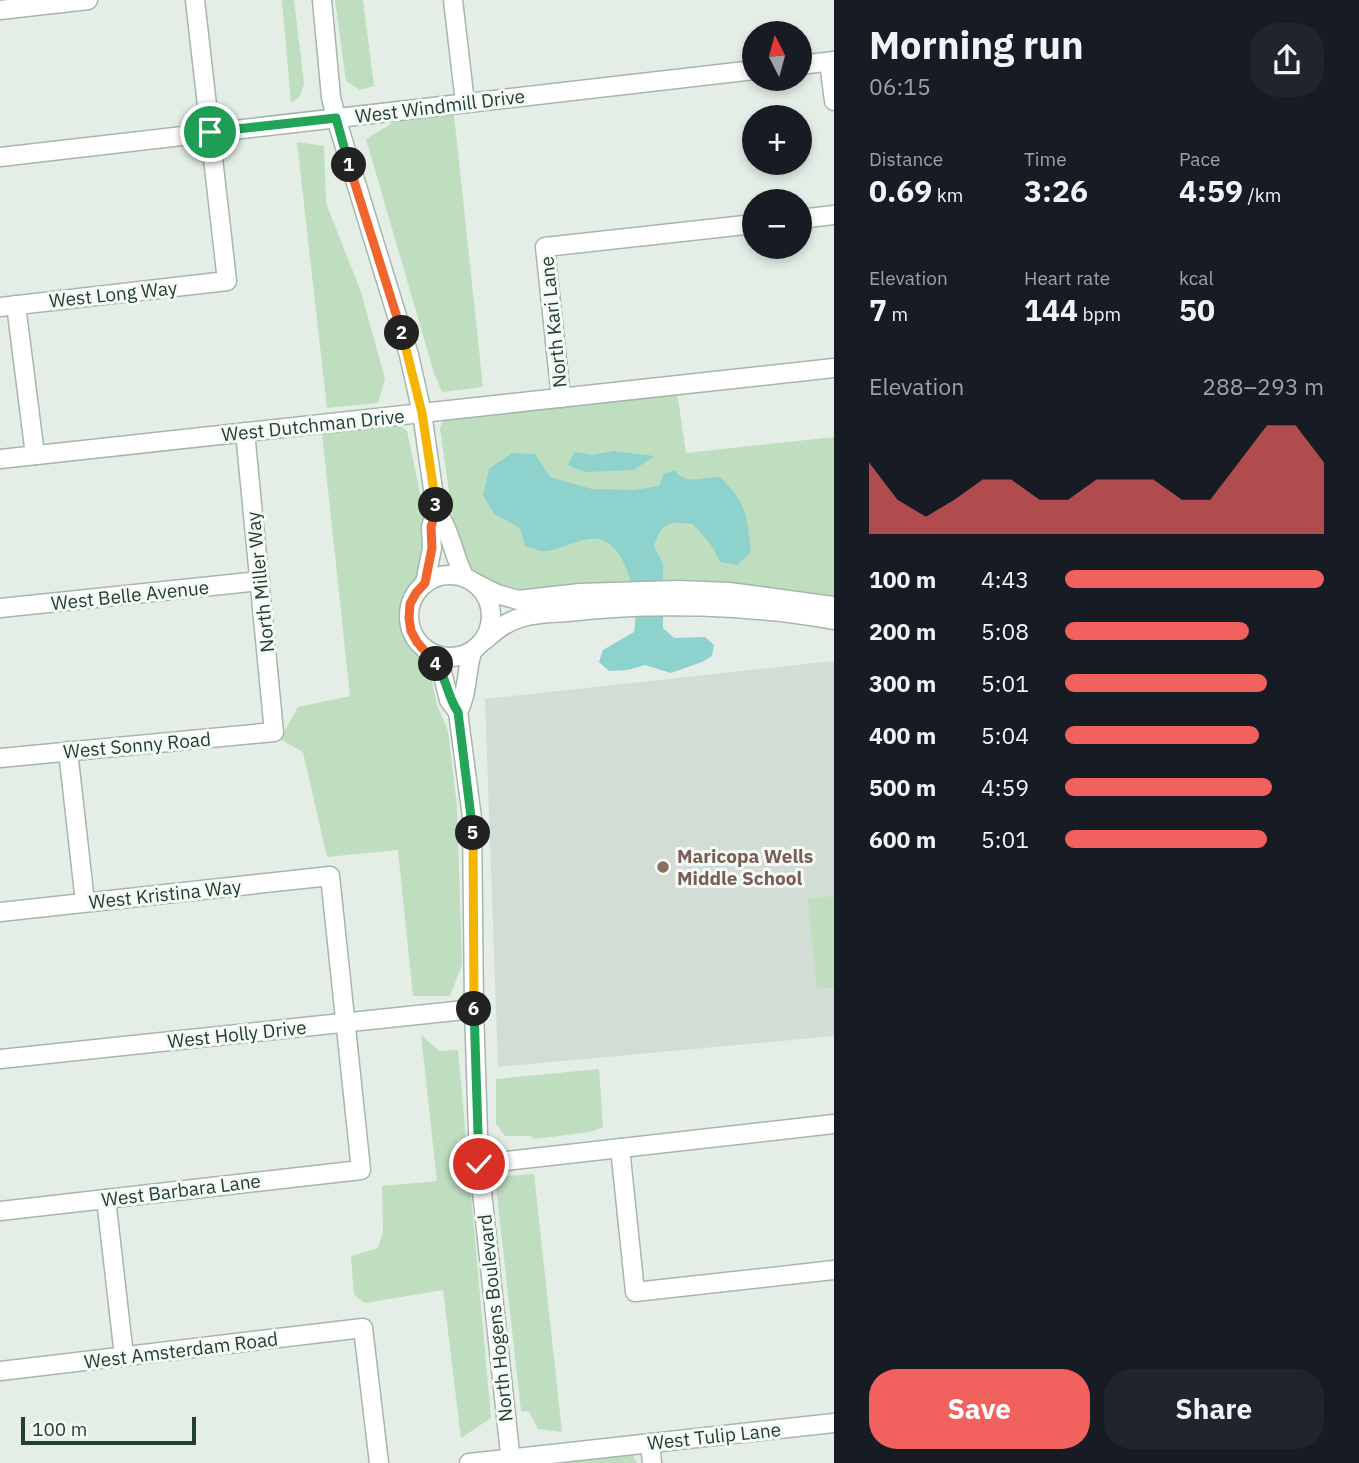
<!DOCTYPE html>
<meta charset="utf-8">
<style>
:root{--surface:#171b24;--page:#20242c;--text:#f1f3f6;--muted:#9ea1a6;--accent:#f1625f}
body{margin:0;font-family:"IBM Plex Sans",sans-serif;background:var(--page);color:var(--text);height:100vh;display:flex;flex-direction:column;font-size:26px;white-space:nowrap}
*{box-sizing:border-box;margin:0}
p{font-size:23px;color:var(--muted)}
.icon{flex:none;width:38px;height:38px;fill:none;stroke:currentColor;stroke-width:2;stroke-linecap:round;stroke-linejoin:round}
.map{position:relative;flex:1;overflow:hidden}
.panel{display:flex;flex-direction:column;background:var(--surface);width:525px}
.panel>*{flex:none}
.needle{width:46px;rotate:354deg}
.fabs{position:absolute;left:742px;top:21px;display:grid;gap:14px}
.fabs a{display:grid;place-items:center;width:70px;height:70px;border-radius:50%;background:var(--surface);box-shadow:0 4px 10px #0003;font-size:35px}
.scale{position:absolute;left:21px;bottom:18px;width:175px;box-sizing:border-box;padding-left:7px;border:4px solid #233f31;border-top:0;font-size:19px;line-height:24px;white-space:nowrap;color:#233f31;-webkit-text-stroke:5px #f5faf6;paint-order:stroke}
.pin{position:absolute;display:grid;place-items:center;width:60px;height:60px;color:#fff;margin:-30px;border:4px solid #fff;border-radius:50%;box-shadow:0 2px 7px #0007}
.km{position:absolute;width:35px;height:35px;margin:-18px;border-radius:50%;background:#222;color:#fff;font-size:19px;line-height:35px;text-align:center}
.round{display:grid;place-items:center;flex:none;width:74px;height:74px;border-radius:28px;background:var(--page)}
.summary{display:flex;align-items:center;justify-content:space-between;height:119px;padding:0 35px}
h1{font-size:38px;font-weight:700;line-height:52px}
.stats{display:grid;grid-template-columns:repeat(3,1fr);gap:10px;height:119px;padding:7px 35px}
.stats div{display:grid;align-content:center}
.stats b{font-size:30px;font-weight:700}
.stats small{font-size:19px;font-weight:400}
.stats p{font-size:19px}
.chart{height:196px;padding:14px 35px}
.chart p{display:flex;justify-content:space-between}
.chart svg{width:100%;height:126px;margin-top:7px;fill:var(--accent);opacity:.7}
.button{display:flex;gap:14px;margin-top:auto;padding:14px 35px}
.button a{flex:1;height:80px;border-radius:28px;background:var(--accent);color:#fff;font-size:28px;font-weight:700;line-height:80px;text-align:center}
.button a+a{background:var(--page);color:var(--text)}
ul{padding:0 35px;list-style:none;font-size:23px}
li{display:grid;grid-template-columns:112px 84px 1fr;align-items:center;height:52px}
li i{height:18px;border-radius:9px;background:var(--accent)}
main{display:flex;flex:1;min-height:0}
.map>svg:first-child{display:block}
</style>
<main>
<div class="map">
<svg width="834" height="1463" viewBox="0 0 834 1463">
<rect width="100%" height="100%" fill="#e4eee7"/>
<!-- built -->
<path fill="#d2ddd6" d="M834,661V1036L498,1067L485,699Z"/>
<!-- green -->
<g fill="#bedebf">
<path d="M282,0H294L304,84L300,96L291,103Z"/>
<path d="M335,0H363L374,86L360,90L346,81Z"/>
<path d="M454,115L483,387L442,392L434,373L366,139L394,122Z"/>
<path d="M297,142L324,146L326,203L361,292L385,379L378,403L327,408Z"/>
<path d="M677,392L686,453L834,437V597L785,589L616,583L528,591L495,586L483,579L468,565L456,542L440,428L443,421L453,415Z"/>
<path d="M397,424L407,431L424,512L421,569L400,610L413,650L429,666L437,705L448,731L457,806L462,965L450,996H413L398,850L327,857L303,752L280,739L298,707L350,696L322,433Z"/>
<path d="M834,896V987L817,989L808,899Z"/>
<path d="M421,1035L439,1051L458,1050L491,1418L461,1438L443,1290L365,1303L354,1295L351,1256L378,1248L383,1232L382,1186L437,1181Z"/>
<path d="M599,1069L603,1127L590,1132L535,1139L530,1136H505L496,1124V1079Z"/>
<path d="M534,1174L562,1432L538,1429L529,1412L521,1411L496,1186L505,1176Z"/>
<path d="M632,1453L637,1463H568Z"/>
</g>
<!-- water -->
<g fill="#8dd2cc">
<path d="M614,451L654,456L634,470L585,472L568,465L574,452L593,455Z"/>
<path d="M512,453L535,454L550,477L592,489L634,490L659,486L664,474L675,470C686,487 703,476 720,477C747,503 747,516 751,552L737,565L720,562L711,545L693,524C668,521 663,521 654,546L663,564V628L674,638L705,637L714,645L712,656L702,662L671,673L645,665L628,670L609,671L599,662L603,650L634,632C639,607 630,548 600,539C582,535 557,553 541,551C535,550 530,547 525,546L520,528L494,514L483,495L489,469Z"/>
</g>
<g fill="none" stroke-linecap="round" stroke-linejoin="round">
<!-- minor casing -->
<g stroke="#a6b6ad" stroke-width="21">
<g id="minor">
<path d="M322,0L331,97L336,118L409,355L422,413L436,510L431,527L432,548L425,583"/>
<path d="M453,0L465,103"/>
<path d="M0,10L88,0"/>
<path d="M829,62L834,101"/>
<path d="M800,65L834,61"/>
<path d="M0,157L754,70"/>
<path d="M800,219L834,215"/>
<path d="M16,305L35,455"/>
<path d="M0,307L227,281L195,0"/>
<path d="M561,398L545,247L754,224"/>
<path d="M0,459L834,368"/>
<path d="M436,510C451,531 453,555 465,578"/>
<circle cx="450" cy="616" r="41"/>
<path d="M473,582L497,594L518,600L580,593L678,590L729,592L834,606"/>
<path d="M0,608L260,581"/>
<path d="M485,640C496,630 506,622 520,618C535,613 553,613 568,612C651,602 752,605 834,620"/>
<path d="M427,651L442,672L449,700L458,712L472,818L474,1009L479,1164L511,1463"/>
<path d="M458,712C468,693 466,672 472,652"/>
<path d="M68,751L85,902"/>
<path d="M0,758L274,732L245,432"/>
<path d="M0,912L330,876L361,1170L0,1211"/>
<path d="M0,1059L474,1009"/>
<path d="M620,1148L635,1292L834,1270"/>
<path d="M479,1164L834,1124"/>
<path d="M106,1199L124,1356"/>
<path d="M0,1371L363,1328L379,1463"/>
<path d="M650,1443L652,1463"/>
<path d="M469,1463L834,1423"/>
</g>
</g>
<!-- minor -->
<use href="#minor" stroke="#fff" stroke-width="18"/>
</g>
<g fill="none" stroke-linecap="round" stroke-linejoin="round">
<!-- split-1 casing -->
<g stroke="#fff" stroke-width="14">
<path id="split-1" d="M210,132L336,118L349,165"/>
</g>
<!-- split-2 casing -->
<g stroke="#fff" stroke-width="14">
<path id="split-2" d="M349,165L402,333"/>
</g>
<!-- split-3 casing -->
<g stroke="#fff" stroke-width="14">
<path id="split-3" d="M402,333L422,413L436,505"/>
</g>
<!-- split-4 casing -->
<g stroke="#fff" stroke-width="14">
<path id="split-4" d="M436,505V510L431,527L432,548L425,583L416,593L410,604L409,618L411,631L417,642L436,664"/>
</g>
<!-- split-5 casing -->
<g stroke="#fff" stroke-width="14">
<path id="split-5" d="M436,664C447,679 447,696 458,712L473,833"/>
</g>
<!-- split-6 casing -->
<g stroke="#fff" stroke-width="14">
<path id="split-6" d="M473,833L474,1009"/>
</g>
<!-- split-7 casing -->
<g stroke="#fff" stroke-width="14">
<path id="split-7" d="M474,1009L479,1164"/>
</g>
<!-- split-1 -->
<use href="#split-1" stroke="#22a559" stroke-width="9"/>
<!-- split-2 -->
<use href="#split-2" stroke="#f0652b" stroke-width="9"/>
<!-- split-3 -->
<use href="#split-3" stroke="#f5b400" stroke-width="9"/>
<!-- split-4 -->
<use href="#split-4" stroke="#f0652b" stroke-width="9"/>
<!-- split-5 -->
<use href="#split-5" stroke="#22a559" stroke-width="9"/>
<!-- split-6 -->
<use href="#split-6" stroke="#f5b400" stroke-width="9"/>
<!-- split-7 -->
<use href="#split-7" stroke="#22a559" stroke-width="9"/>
</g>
<!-- markers -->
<circle fill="#8d6e63" stroke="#f5faf6" stroke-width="2.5" cx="663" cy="867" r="7"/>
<g text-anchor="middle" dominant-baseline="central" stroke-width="6" stroke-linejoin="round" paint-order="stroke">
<!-- street labels -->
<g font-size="19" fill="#233f31" stroke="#f5faf6">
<text transform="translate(440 106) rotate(-7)">West Windmill Drive</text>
<text transform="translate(113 294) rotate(-6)">West Long Way</text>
<text transform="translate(553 322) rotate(-96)">North Kari Lane</text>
<text transform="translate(313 425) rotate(-6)">West Dutchman Drive</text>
<text transform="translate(260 582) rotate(-96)">North Miller Way</text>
<text transform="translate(130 595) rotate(-6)">West Belle Avenue</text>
<text transform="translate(137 745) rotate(-5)">West Sonny Road</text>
<text transform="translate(165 894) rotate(-6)">West Kristina Way</text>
<text transform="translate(237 1034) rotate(-6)">West Holly Drive</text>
<text transform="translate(181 1190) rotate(-7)">West Barbara Lane</text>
<text transform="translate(495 1318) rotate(-96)">North Hogens Boulevard</text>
<text transform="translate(181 1350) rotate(-7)">West Amsterdam Road</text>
<text transform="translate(714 1436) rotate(-6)">West Tulip Lane</text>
</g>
<!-- education labels -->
<g font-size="19" font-weight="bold" fill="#785e54" stroke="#f5faf6" text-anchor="start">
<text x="677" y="856">Maricopa Wells<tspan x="677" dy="22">Middle School</tspan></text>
</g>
</g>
</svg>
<div class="fabs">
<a><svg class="needle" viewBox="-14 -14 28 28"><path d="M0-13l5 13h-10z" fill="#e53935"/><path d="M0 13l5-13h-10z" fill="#9ea1a6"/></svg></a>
<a>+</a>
<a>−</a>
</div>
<div class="scale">100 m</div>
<div class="pin" style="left:210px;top:132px;background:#1e9e55"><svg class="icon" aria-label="arrive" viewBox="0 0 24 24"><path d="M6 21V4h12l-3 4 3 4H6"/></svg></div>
<div class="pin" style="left:479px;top:1164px;background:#d93025"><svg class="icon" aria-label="check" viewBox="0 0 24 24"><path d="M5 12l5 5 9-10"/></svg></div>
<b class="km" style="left:349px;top:165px">1</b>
<b class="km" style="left:402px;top:333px">2</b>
<b class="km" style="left:436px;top:505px">3</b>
<b class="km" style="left:436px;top:664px">4</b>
<b class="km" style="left:473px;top:833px">5</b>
<b class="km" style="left:474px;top:1009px">6</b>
</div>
<section class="panel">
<div class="summary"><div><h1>Morning run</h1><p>06:15</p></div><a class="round"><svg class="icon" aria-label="share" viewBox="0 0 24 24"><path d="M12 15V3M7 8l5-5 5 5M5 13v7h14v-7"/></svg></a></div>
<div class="stats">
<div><p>Distance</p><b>0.69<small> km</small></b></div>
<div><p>Time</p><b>3:26</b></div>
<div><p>Pace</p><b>4:59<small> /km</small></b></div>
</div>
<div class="stats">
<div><p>Elevation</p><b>7<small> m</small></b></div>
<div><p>Heart rate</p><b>144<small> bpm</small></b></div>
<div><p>kcal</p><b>50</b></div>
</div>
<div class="chart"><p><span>Elevation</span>288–293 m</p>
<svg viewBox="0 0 160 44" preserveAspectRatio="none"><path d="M0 44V19L10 32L20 38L30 32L40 25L50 25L60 32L70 32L80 25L90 25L100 25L110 32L120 32L130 19L140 6L150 6L160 19V44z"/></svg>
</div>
<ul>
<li><b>100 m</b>4:43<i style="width:100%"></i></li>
<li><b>200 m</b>5:08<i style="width:71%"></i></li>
<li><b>300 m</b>5:01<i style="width:78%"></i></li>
<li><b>400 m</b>5:04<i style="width:75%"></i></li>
<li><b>500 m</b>4:59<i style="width:80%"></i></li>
<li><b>600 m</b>5:01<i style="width:78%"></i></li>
</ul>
<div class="button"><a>Save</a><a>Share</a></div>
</section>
</main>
